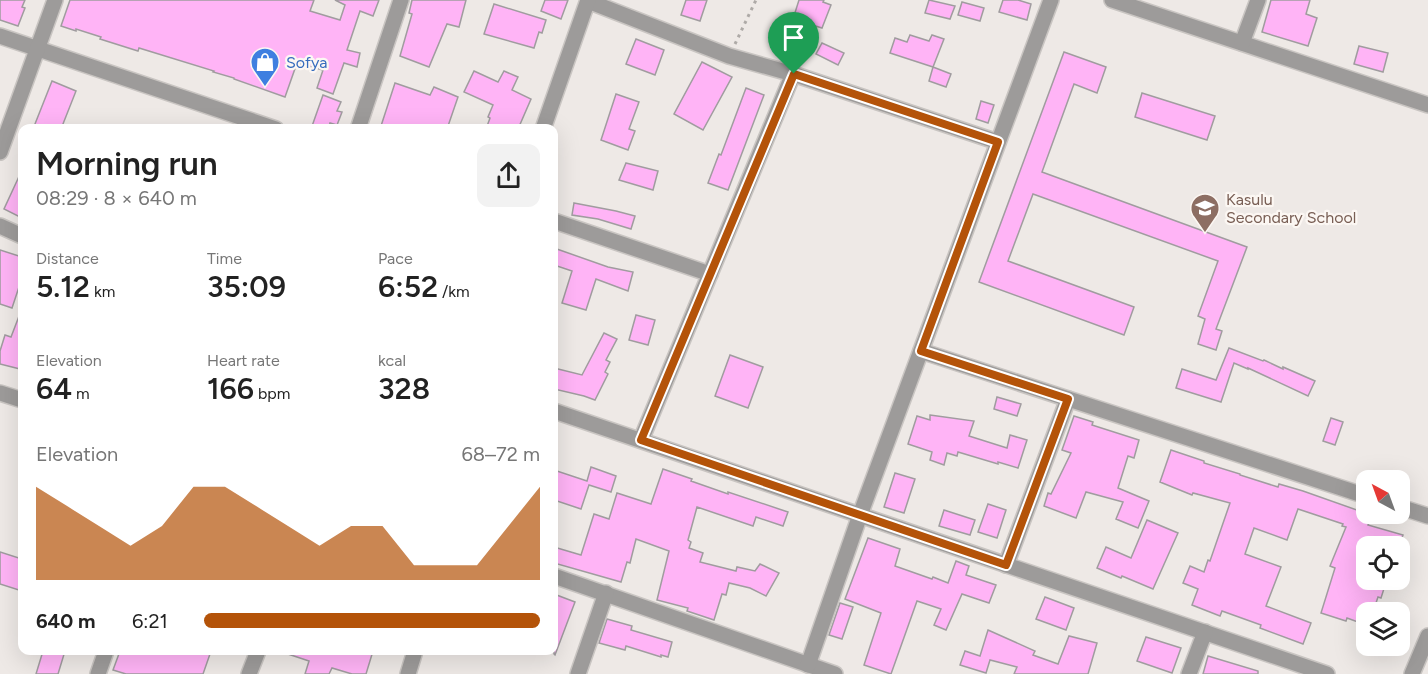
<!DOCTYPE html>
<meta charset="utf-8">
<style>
:root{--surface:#fff;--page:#f2f2f2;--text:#222;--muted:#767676;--accent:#b45309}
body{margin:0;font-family:Figtree,sans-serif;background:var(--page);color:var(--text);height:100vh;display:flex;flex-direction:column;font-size:22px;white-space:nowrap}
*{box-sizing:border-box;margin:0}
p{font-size:20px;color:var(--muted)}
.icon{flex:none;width:33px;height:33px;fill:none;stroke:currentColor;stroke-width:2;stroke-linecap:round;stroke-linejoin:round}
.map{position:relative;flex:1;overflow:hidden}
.side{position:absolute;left:18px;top:124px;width:540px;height:531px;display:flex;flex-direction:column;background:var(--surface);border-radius:12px;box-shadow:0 6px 24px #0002}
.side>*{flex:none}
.needle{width:39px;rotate:319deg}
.tools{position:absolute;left:1356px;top:470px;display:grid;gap:12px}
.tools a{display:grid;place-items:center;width:54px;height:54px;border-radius:12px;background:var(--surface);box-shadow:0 6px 24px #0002;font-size:30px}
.pin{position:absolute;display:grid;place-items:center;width:51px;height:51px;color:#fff;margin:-62px -26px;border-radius:50% 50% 50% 0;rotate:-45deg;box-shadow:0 0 6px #0007}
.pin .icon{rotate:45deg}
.round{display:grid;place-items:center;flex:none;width:63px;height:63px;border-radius:12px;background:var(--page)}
.head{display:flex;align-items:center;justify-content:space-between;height:102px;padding:0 18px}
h1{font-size:33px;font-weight:600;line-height:45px}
.metrics{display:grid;grid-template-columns:repeat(3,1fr);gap:9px;height:102px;padding:6px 18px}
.metrics div{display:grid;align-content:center}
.metrics b{font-size:30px;font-weight:600}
.metrics small{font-size:16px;font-weight:400}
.metrics p{font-size:16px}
.chart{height:168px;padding:12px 18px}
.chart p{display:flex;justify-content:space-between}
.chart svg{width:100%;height:108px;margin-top:6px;fill:var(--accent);opacity:.7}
ul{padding:0 18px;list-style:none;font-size:20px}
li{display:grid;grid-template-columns:96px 72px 1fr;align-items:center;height:45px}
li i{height:15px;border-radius:8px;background:var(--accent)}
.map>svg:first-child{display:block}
</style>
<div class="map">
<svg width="1428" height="674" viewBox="0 0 1428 674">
<rect width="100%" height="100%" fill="#eee9e6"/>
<!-- building -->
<g fill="#ffb4f6" stroke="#a09c9f" stroke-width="1.5">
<path d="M0,0H25L22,7L25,8L18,26L0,20Z"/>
<path d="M70,0H314L310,11L340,20L345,5L335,0H379L373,16L360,11L347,50L360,53L357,67L344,63L333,94L317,88L323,70L297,63L285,97L234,79V78L213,72L214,71L139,48L138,51L100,39L101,37L76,29V31L61,26Z"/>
<path d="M412,0H466L459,27L447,24L429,67L400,56L412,14L409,13Z"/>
<path d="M545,0H568L561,19L541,11Z"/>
<path d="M686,0H707L700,21L681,15Z"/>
<path d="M799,0H824L823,2L831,5L822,28L793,19Z"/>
<path d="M929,0L955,6L950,19L925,13Z"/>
<path d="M1003,0H1018L1031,4L1027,20L999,12Z"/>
<path d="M1271,0H1310L1306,14L1317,18L1308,46L1262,32Z"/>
<path d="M962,2L984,8L980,21L958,15Z"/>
<path d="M494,4L546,20L542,33L539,32L534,48L484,34Z"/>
<path d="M910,35L929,41L932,35L944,39L933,67L890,53L895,38L907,42Z"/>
<path d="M636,39L664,50L655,75L626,64Z"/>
<path d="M822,43L844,53L838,65L816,54Z"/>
<path d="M1359,46L1388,53L1383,72L1354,64Z"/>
<path d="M1064,52L1106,67L1097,93L1074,84L1042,172L1247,247L1216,329L1222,331L1216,350L1198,344L1205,319L1198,316L1218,261L1033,194L1008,261L1134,307L1124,335L979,282Z"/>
<path d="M702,62L732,77L703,130L674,114Z"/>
<path d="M933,67L951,74L946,87L929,81Z"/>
<path d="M474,71L498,82L504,71L518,77L512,90L531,99L518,129H486L490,118L488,117L493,105L464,92Z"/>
<path d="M52,81L76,91L61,129H33Z"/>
<path d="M395,83L430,95L434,87L458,97L447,129H380Z"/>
<path d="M746,88L764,95L728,190L708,183L719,154L721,155Z"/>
<path d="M1142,93L1215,116L1207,140L1135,117Z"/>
<path d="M616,94L639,102L629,129L635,131L628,150L601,140Z"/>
<path d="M323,95L341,102L337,111L342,112L337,125L330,123L328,129H311Z"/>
<path d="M981,101L994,105L988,123L976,119Z"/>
<path d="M626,163L658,171L653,190L619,180Z"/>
<path d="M22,170V218L4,209Z"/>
<path d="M574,203L616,211L635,216L631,229L598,219L572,215Z"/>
<path d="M554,248L608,267L633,272L628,291L596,279L586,310L562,303L572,271L554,265Z"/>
<path d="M0,250L22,257V278L12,308L0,304Z"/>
<path d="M21,311H22V369L20,368V369L0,364V351L5,335L11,337Z"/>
<path d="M636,315L655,320L648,345L629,340Z"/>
<path d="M604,333L617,339L606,360L610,362L605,372L608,374L595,400L584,396L554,389V368L582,375Z"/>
<path d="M1229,348L1263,361L1264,360L1283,369V367L1315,381L1308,396L1248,368V369L1234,363L1221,402L1176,388L1182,369L1216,380Z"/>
<path d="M730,355L763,367L748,408L715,396Z"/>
<path d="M997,397L1021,404L1017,416L994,409Z"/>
<path d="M930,415L974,421L969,436L1007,448L1010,435L1027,440L1018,468L998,462V464L958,452L957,456L947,453L944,465L930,460L932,452L908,444L917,416L930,420Z"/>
<path d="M1074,416L1093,422L1092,425L1139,440L1134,458L1128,456L1118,488L1149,501L1138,528L1116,519L1123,502L1086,492L1076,518L1044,506L1048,493L1051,494L1071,453L1062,450Z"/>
<path d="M1331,418L1343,422L1335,445L1323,441Z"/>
<path d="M1171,450L1204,461V463L1240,474V475L1278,487L1279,484L1303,491L1371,515L1368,525L1403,535L1399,546H1366V579H1387L1381,598L1378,597L1373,612H1366V625L1347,618L1346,621L1321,613L1335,568L1330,566L1346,527L1342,526L1343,524L1298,509L1287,540L1254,528L1245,554L1281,567L1266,606L1311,623L1303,644L1260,628L1261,625L1222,611L1220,616L1192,605L1198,589L1183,583L1190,566L1204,572L1208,560L1210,561L1230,503L1193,493L1192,495L1160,482Z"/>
<path d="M591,467L616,476L611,492L589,485L581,509L554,500V470L587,481Z"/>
<path d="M663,469L692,479L691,481L728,494V492L788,512L783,526L756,517L753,526L697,507L688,540L691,542L689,548L703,553L700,562L736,571L737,567L755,571L760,564L779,573L766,596L750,588L729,583L726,595L722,594L714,620L687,611L688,608L657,600L669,551L636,539L630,563L627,562L621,582L554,563V547L581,555L594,514L609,519L617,493L651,504Z"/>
<path d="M895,473L915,479L904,513L884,507Z"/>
<path d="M988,504L1006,510L997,538L978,532Z"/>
<path d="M944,510L975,520L970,535L939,526Z"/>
<path d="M1147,520L1178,533L1153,589L1122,576L1121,578L1097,568L1106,547L1131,558Z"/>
<path d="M868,538L900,549L895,566L932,579L933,577L948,583L956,561L969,566L966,575L996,585L989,603L962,594L946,630L934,625L941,609L917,601L891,674L864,665L881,613L845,599Z"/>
<path d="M0,552L22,559V591L0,584Z"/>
<path d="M554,594L575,602L555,655L554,654Z"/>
<path d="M1045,597L1074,608L1066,630L1036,619Z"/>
<path d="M840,603L853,607L842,639L829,635Z"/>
<path d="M607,619L632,626L631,630L672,642L668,657L661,655V657L626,646L625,650L599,643Z"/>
<path d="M988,630L1035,651L1033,655L1058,664L1069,636L1097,643L1088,674H1014L1017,667L990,660L986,673L960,665L965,651L980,656Z"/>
<path d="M1146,637L1181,648L1172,673L1137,661Z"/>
<path d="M43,651H65L58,674H36Z"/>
<path d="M120,651H201L210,654L203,674H126L113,670Z"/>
<path d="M286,651H373L366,674H352L332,668L329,674H305L309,661L285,653Z"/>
<path d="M1208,656L1258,671V674H1203Z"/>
</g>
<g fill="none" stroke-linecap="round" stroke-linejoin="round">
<!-- minor casing -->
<g stroke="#c9c5c2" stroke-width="18">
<g id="minor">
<path d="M1112,0L1428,105"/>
<path d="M588,1L729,56L793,74L998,142"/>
<path d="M0,36L276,129"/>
<path d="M1242,43L1258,0"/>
<path d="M358,129L401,0"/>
<path d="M543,129L588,0"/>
<path d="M0,152L55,0"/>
<path d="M554,221L710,274"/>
<path d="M0,226L22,236"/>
<path d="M921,351L1366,496"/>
<path d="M0,393L22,400"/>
<path d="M554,411L1327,674"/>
<path d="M641,440L793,74"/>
<path d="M1400,507L1428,516"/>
<path d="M1006,565L1068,399"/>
<path d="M554,576L835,674"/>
<path d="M808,665L860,515L1051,0"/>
<path d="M98,674L106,651"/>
<path d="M249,674L258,651"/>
<path d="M408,674L415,651"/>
<path d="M578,674L606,593"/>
<path d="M1189,674L1205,632"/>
<path d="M1412,674L1428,636"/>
</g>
</g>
<!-- path -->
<path stroke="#aeaaa7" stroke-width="3" stroke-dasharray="3 4.5" stroke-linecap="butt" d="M735,44L756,0"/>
<!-- minor -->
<use href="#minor" stroke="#9d9b9a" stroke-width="15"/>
</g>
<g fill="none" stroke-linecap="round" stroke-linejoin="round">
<!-- route casing -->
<g stroke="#fff" stroke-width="12">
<path id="route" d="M794,74L998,142L921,351L1068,399L1006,565L641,440Z"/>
</g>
<!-- route -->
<use href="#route" stroke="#b45309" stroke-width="8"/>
</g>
<!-- icons -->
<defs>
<g id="shop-pin" transform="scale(1.5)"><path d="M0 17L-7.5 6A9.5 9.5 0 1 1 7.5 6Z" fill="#3f7fe0" stroke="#fcf7f3"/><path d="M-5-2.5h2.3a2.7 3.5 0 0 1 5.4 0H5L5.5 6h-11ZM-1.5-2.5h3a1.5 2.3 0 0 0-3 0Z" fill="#fff"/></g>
<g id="school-pin" transform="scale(1.5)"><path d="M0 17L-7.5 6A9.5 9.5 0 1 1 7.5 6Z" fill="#8d6e63" stroke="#fcf7f3"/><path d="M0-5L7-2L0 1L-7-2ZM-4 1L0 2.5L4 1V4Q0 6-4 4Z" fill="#fff"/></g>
</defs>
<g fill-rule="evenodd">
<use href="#shop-pin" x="265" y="62"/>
<use href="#school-pin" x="1205" y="208"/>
</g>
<g text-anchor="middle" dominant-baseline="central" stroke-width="4.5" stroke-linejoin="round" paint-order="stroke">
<!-- shop labels -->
<g font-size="16" fill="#366cbe" stroke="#fcf7f3" text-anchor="start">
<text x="286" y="62">Sofya</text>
</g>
<!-- education labels -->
<g font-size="16" fill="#785e54" stroke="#fcf7f3" text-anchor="start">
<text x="1226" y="199">Kasulu<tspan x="1226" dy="18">Secondary School</tspan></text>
</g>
</g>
</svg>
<div class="tools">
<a><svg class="needle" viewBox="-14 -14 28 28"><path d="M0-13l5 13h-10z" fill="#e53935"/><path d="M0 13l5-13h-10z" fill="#767676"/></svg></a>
<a><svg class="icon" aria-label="locate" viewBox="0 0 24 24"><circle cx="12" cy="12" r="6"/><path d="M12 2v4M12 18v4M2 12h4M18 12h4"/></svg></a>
<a><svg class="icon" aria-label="layers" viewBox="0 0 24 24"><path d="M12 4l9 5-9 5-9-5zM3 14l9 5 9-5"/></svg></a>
</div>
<div class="pin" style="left:794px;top:74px;background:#1e9e55"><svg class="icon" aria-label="arrive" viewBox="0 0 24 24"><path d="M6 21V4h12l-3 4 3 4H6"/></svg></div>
<section class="side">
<div class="head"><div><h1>Morning run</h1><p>08:29 · 8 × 640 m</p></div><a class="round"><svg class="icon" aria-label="share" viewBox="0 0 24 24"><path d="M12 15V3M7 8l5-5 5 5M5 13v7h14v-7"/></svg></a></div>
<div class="metrics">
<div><p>Distance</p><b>5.12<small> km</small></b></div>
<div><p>Time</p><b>35:09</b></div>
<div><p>Pace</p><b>6:52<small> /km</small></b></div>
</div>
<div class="metrics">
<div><p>Elevation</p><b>64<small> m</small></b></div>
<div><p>Heart rate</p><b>166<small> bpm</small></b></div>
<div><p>kcal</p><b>328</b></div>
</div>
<div class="chart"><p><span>Elevation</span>68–72 m</p>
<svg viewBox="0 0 160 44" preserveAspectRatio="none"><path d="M0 44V6L10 14L20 22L30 30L40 22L50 6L60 6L70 14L80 22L90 30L100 22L110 22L120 38L130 38L140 38L150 22L160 6V44z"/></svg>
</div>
<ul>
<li><b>640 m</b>6:21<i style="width:100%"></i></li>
</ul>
</section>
</div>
